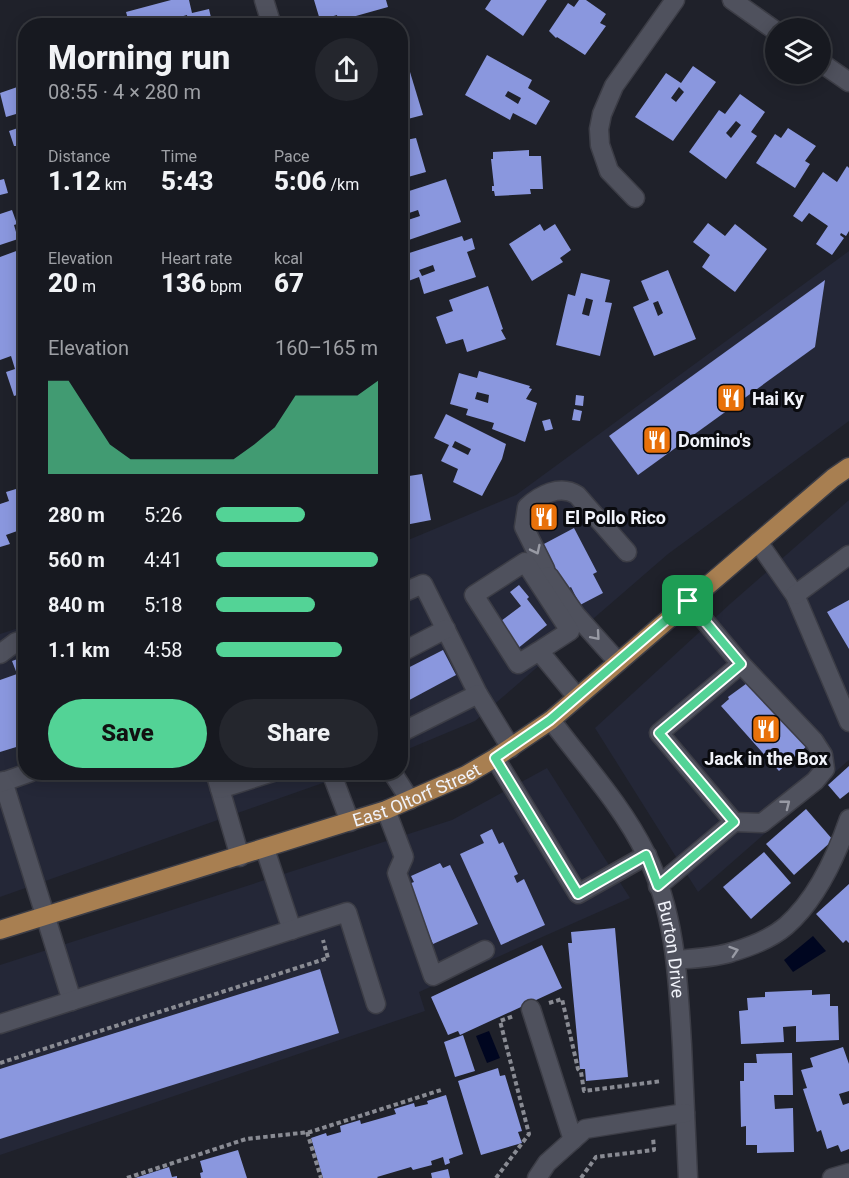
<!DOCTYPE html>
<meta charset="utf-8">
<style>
:root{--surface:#171920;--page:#24262d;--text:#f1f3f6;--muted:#9ea0a5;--line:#36383e;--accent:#53d396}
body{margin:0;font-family:Roboto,sans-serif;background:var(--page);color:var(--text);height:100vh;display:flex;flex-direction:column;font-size:22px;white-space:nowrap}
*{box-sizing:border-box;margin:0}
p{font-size:20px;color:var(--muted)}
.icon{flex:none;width:33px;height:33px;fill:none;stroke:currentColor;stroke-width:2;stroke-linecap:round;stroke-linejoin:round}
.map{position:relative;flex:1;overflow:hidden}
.panel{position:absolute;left:18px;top:18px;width:390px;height:762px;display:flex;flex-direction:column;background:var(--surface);border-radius:24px;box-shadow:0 3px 15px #0003,0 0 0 2px var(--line)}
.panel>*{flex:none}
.fabs{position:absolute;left:765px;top:18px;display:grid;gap:12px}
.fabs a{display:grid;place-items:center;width:66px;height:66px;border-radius:50%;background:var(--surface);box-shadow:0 3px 15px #0003,0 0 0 2px var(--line);font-size:30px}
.pin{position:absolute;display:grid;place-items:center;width:51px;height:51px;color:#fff;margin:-26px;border-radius:12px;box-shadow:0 3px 9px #0006}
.round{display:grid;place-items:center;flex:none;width:63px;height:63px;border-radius:32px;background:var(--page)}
.head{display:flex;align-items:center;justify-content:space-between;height:102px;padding:0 30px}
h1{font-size:33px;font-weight:800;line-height:45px}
.stats{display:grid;grid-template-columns:repeat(3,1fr);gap:9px;height:102px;padding:6px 30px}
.stats div{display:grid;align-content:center}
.stats b{font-size:26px;font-weight:800}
.stats small{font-size:16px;font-weight:400}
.stats p{font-size:16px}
.chart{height:168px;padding:12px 30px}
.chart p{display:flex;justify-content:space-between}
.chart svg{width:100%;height:108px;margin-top:6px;fill:var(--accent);opacity:.7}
.cta{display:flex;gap:12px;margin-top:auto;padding:12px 30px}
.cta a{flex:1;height:69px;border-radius:36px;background:var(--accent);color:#111;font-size:24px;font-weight:800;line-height:69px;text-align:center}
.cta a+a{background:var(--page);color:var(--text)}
ul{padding:0 30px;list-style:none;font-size:20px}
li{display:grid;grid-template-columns:96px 72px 1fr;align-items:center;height:45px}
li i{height:15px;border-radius:8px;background:var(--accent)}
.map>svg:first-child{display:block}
</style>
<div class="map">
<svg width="849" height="1178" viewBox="0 0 849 1178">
<rect width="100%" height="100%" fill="#1f212a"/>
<!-- built -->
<g fill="#242737">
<path d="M849,251V421L668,554L475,721L401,752V543L516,495Z"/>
<path d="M849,500V760L698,892L595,728L730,604Z"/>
<path d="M25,626L26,772L351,773L0,897V634Z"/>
<path d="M547,768L630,898L419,992L425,1011L0,1155V965L452,820Z"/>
</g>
<!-- water -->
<g fill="#000620">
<path d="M813,936L826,951L793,972L784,960Z"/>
<path d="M489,1031L500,1058L487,1063L476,1036Z"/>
</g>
<!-- building -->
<g fill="#8a97de" fill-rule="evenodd">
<path d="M171,0H189L192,13L209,9L213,26H178L188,22L187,15L173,19L175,26H130L126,12Z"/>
<path d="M314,0H386L388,7L338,21L337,15L320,20Z"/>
<path d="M491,0H547L523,36L485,9Z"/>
<path d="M579,0H586L606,14L600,23L606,26L585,55L557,37L556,38L549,31L568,3L574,7Z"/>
<path d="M487,55L532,80L528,88L550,101L536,125L513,113L510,120L465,95ZM508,91L521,98L518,104L505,96Z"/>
<path d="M693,66L716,82L673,141L635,117L666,73L681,83ZM679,87L684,92L676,102L671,98Z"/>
<path d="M410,72L423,115L400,121V75Z"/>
<path d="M26,84V184H25L21,172L25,171L17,146H14L9,131L21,127L16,114L6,117L0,93Z"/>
<path d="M740,94L765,112L751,132L757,136L726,179L689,152L719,110L725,114ZM736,121L741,125L731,138L726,133Z"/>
<path d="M788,128L816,146L805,161L810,164L795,188L756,163L775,134L781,138Z"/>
<path d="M404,135L406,140L416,138L426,172L408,177L409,180L400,182V136Z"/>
<path d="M529,150V156H541L543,189H530L531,194L495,196L494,191H492V186H494L491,159H493V152Z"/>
<path d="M847,166L849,168V231L846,236L841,233L840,235L844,238L832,255L816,244L828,226L809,213L802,222L793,216L823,172L837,182Z"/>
<path d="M4,179L8,193L0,195V180Z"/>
<path d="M446,179L461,222L400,243V194ZM418,210L420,216L405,221L403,215Z"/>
<path d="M12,210L17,224L14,225L18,239L0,245V214Z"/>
<path d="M708,223L725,236L735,224L767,249L735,292L702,267L710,255L693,242Z"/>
<path d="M540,224L544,231L555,224L571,250L560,258L563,262L532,281L509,244Z"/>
<path d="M462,236L464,241L472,238L475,249L467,252L476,277L424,294L419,277L403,283L400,277V256ZM433,265L435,271L422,276L419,270Z"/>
<path d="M19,250L26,270V274L18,277L23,290L26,289V392L14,396L6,372L15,369L11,356L0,360V257Z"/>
<path d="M668,270L696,339L654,356L633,307L649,300L641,281ZM658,301L663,313L658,316L653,303Z"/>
<path d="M581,273L610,280L605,302L612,303L600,356L556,345L568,294L575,296ZM586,298L593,300L589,316L582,314Z"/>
<path d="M825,280L815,347L638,475L609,436Z"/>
<path d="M488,286L503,329L501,330L506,339L467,352L463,339L446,344L436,317L453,311L449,300Z"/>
<path d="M479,371L530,386L529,388L532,389L526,399L537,403L525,442L492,429L494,423L466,415L468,409L450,404L459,373L477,378ZM477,392L489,395L488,403L475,399Z"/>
<path d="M576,395L584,396L583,406L575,405Z"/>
<path d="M574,409L582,411L580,421L572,420Z"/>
<path d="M446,414L506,444L502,459L482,496L453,482L458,469L441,461L449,445L434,438ZM455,441L471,449L468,455L452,447Z"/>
<path d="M550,419L553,429L545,431L542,421Z"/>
<path d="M406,461L409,476L422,474L431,520L400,526V462Z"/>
<path d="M26,486V539H23L20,530L6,535L10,544L0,547V504L9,501L6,492Z"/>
<path d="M574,528L597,572L593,574L603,593L580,605L571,587L566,590L545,578L542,545Z"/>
<path d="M519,585L529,597L527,599L547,625L517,649L497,624L521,606L510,592Z"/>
<path d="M849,600V649L827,612Z"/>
<path d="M443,650L456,675L400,705V672Z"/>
<path d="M26,656V744L0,752V680L17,674L12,661Z"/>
<path d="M750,681L808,745L779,771L721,706L729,699L728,697Z"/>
<path d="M849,766V792L840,799L828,785Z"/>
<path d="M806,809L833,840L794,875L766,844Z"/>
<path d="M492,829L499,844L503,842L518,874L514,876L517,883L524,879L545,925L501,945L460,854L484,843L480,835Z"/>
<path d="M764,852L791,883L751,919L723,887Z"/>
<path d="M440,863L443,868L450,865L478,924L433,944L406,885L414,882L411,876Z"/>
<path d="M849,884V943L846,940L843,943L816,914Z"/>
<path d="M615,928L628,1077L586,1081L585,1069H580L568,943H572L571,932Z"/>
<path d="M542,945L562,988L460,1035L458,1031L448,1035L431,997Z"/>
<path d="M320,969L339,1033L0,1139V1069Z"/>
<path d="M812,990V995L830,994V1006H838L839,1040L796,1042V1026L783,1027L784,1042L741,1044L739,1011L748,1010L747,998L765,997V992Z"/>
<path d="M463,1035L475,1071L455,1077L444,1042Z"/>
<path d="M843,1047L849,1064V1091L839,1094L843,1105L849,1103V1149L841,1152L838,1145L827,1149L821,1130L817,1132L803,1089L807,1088L801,1070L813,1067L810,1058Z"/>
<path d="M792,1053L793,1095H774L775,1109L793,1108L794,1152L757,1153V1145H746V1126L741,1127L740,1081H744V1063H757L756,1054Z"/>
<path d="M498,1068L500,1076L505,1075L522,1131L518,1132L522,1143L481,1155L458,1081Z"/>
<path d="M446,1095L463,1154L449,1159L450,1163L445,1165L443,1157L431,1161L432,1165L413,1170L411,1167L377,1177L378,1178H323L311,1138L326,1133L327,1136L341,1132L340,1126L360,1120L361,1124L396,1114L394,1109L414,1103L415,1107L428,1104L427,1101Z"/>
<path d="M238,1150L247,1178H201L200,1173L203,1172L200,1161Z"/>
<path d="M169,1167L172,1177L177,1176V1178H135Z"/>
<path d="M448,1169L450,1178H432L431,1173Z"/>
</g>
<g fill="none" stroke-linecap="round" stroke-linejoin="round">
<!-- minor casing -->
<g stroke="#3c3d46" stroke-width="21">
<g id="minor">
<path d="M264,0L272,26"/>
<path d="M732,0L776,31"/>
<path d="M820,62L849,82"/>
<path d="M635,198L609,171L600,145L599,129L602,114L614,86L675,0"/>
<path d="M758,542L795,595L849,722"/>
<path d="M545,569L524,527L527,507C540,495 560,484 577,495L627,552"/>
<path d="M549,576L576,615L618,662"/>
<path d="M400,594L423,584L478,694"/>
<path d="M795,595L849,555"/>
<path d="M539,651L518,664L474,595L525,562L570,631L539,651L577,697"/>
<path d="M400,653L446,629"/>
<path d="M0,654L16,642L26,639"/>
<path id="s1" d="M551,720C583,763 622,805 646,854C676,914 678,980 682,1045C684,1090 686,1134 688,1178"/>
<path d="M400,733L478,694L511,748"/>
<path d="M495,758L578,894L647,855"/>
<path d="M215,772L240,857"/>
<path d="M331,772L350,822"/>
<path d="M392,772L410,800"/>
<path d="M3,781L72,1001"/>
<path d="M0,783L31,772"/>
<path d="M220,789L273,772"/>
<path d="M386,810L404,857L397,873L433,976L485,950"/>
<path d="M734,822L762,823L815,781L825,769L823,755L814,741L741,664"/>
<path d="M265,849L292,930"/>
<path d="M658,886L734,822L659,733L741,664L688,601"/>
<path d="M676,960C694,958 715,958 732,952C749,947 772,938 786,926C817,899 836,857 849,819"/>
<path d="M531,1009L573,1140"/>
<path d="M0,1024L347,912L376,1004"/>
<path d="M537,1178L547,1163L585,1129L685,1113"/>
<path d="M832,1178L849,1173"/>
</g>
</g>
<!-- major casing -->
<g stroke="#3c3d46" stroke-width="21">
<g id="major">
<path id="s2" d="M0,930L386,810L466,775L495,758L551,720L833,478L849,467"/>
</g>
</g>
<!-- path -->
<g stroke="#898b93" stroke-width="4" stroke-dasharray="4.5 3" stroke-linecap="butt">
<path d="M549,1003L562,999L578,1069L581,1072L584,1091L662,1081"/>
<path d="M0,1063L328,958L323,940"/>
<path d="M307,1132L321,1178"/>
<path d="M127,1178L246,1139L310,1132L441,1090"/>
<path d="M496,1178L529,1134L500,1021L514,1016"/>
<path d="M581,1178L596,1157L654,1150L653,1137"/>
</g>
<!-- minor -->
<use href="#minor" stroke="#4f515d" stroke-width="18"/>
<!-- major -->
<use href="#major" stroke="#a87f51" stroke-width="18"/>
</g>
<!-- one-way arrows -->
<defs><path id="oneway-chevron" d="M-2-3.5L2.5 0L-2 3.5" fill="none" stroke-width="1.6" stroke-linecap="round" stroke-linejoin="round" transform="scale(1.5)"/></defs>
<g stroke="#989aa4">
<use href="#oneway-chevron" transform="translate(536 550) rotate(64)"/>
<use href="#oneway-chevron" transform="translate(596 636) rotate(49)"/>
<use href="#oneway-chevron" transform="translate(786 804) rotate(-38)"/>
<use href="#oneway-chevron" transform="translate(734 951) rotate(-18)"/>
</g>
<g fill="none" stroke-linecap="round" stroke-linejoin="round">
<!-- route casing -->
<g stroke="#fff" stroke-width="12">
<path id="route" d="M688,601L741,664L659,733L734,822L658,886L646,855L578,894L495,758L550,720Z"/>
</g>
<!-- route -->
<use href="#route" stroke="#53d396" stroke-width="8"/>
</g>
<!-- icons -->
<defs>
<g id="restaurant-square" transform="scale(1.5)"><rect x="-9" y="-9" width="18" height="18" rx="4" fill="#e8710a" stroke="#0a0b0f"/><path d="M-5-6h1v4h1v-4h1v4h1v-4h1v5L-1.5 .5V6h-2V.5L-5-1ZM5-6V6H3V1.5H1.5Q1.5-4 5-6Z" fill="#fff"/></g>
</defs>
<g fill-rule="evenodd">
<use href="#restaurant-square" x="731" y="398"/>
<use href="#restaurant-square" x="657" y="440"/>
<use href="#restaurant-square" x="544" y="517"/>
<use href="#restaurant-square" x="766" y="729"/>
</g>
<g text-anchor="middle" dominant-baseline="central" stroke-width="6" stroke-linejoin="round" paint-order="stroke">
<!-- poi labels -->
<g font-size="18" font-weight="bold" fill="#f1f3fa" stroke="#0a0b0f" text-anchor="start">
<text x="752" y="398">Hai Ky</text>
<text x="678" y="440">Domino's</text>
<text x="565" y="517">El Pollo Rico</text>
<text x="766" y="758" text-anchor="middle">Jack in the Box</text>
</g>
<!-- street labels -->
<g font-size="18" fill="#f1f3fa" stroke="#0a0b0f">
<text stroke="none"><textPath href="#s2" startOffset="438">East Oltorf Street</textPath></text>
<text stroke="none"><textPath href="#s1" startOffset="264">Burton Drive</textPath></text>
</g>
</g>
</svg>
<div class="fabs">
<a><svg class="icon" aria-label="layers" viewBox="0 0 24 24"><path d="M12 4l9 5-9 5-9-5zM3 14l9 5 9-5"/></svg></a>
</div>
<div class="pin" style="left:688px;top:601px;background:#1e9e55"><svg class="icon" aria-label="arrive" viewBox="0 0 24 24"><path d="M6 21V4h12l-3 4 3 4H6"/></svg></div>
<section class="panel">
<div class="head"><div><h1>Morning run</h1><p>08:55 · 4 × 280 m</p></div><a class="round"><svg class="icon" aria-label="share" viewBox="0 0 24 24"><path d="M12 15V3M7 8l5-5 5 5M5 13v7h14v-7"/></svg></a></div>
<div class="stats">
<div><p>Distance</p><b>1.12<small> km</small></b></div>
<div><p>Time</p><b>5:43</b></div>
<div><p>Pace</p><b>5:06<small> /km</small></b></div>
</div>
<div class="stats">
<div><p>Elevation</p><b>20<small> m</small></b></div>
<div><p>Heart rate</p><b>136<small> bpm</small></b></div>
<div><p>kcal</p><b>67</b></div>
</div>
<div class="chart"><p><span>Elevation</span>160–165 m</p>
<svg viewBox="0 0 160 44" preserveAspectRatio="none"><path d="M0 44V6L10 6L20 19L30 32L40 38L50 38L60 38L70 38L80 38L90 38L100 32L110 25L120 12L130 12L140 12L150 12L160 6V44z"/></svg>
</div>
<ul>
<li><b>280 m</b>5:26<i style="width:55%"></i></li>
<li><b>560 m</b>4:41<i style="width:100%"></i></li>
<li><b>840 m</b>5:18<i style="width:61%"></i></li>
<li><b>1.1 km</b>4:58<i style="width:78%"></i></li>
</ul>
<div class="cta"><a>Save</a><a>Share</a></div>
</section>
</div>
